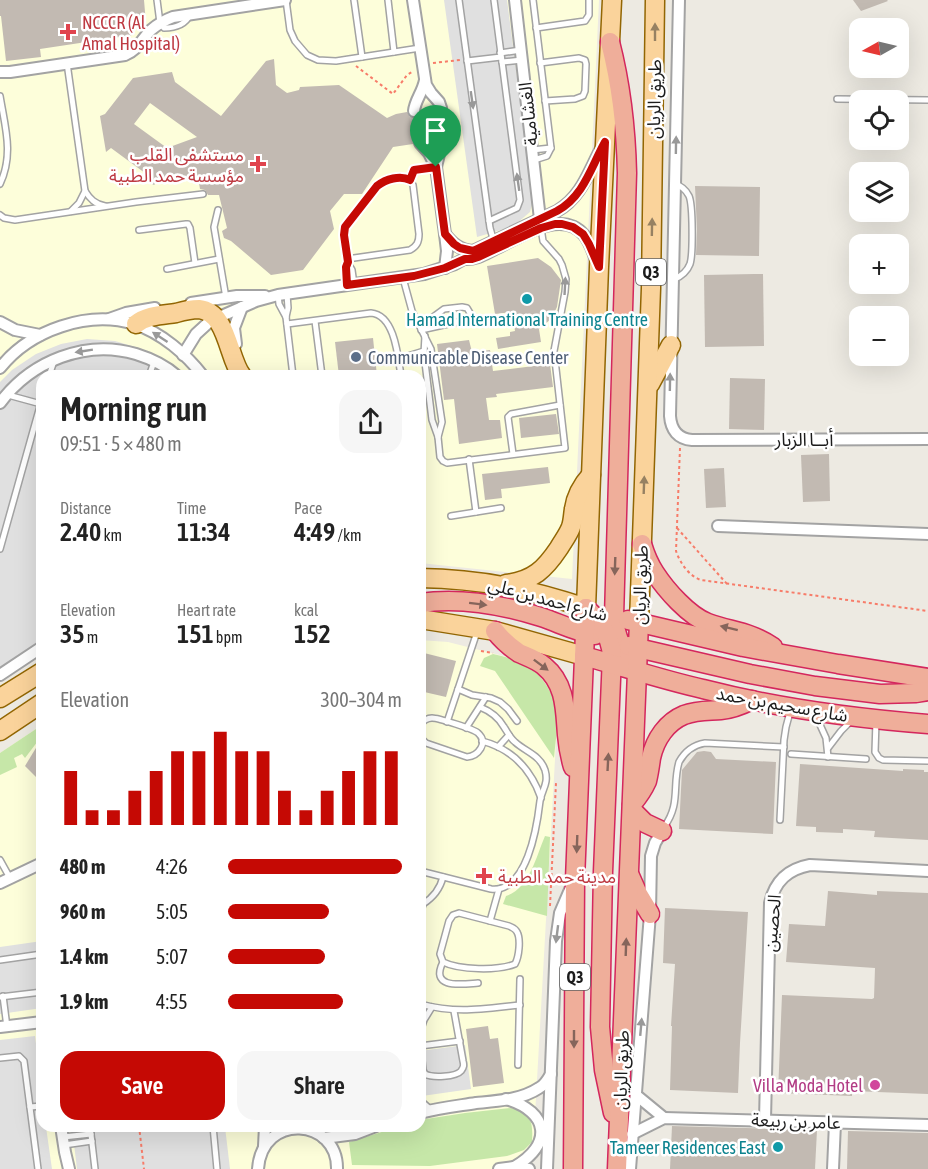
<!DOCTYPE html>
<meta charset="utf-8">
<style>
:root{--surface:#fff;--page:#f6f6f6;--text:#222;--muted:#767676;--accent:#c50904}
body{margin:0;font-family:"Asap Condensed","Noto Sans Arabic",sans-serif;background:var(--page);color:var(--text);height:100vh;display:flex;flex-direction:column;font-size:22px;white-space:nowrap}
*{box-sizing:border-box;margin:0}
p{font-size:20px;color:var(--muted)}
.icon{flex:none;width:33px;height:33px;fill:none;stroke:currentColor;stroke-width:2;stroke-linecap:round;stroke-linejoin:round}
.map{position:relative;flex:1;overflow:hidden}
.sheet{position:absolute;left:36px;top:370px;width:390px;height:762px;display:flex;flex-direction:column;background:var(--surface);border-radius:18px;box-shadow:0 6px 24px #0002}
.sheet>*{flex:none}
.needle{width:39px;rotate:262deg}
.controls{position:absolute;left:849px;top:18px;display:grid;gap:12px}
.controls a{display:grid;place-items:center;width:60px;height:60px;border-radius:12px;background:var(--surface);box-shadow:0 6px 24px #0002;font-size:30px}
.pin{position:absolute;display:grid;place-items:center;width:51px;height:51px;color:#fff;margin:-62px -26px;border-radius:50% 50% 50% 0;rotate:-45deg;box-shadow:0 0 6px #0007}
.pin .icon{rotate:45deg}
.round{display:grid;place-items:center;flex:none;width:63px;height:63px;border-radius:18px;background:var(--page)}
.overview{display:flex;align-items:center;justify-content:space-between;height:102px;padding:0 24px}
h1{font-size:33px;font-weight:600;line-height:45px}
.metrics{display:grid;grid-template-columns:repeat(3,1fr);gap:9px;height:102px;padding:6px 24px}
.metrics div{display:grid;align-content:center}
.metrics b{font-size:26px;font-weight:600}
.metrics small{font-size:16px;font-weight:400}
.metrics p{font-size:16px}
.chart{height:168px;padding:12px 24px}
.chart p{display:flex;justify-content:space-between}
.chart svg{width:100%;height:108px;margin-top:6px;stroke:var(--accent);stroke-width:6}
.cta{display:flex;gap:12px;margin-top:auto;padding:12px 24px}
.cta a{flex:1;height:69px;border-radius:18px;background:var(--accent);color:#fff;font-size:24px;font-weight:600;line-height:69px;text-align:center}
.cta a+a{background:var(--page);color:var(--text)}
ul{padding:0 24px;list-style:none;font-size:20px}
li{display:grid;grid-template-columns:96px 72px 1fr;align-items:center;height:45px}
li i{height:15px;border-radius:8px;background:var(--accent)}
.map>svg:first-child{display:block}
</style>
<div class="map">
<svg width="928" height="1169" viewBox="0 0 928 1169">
<rect width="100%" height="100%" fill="#edeae2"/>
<!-- education -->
<g fill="#fdfeda">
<path d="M0,0H599L572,579L420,563V376H42V655L0,680Z"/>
<path d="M420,640L448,642L511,658L536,673L543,680L549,689L555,707L557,724L532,1169H0V753L42,725V1126H420Z"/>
</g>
<!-- grass -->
<g fill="#c6e7a8">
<path d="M493,654C502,656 512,658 520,662C541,672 555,693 557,715C558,729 555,744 554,758L495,671L480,666L484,658Z"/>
<path d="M42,725V737H41L25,758L22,754L14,758L17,767L0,775V753Z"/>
<path d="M545,836L550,837L547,916L503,904L506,896C529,889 536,857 545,836Z"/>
<path d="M511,1108C532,1114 533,1121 532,1142L524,1150L507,1156L430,1166L352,1165L349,1142L398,1127L420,1126V1121L426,1119L465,1113Z"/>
</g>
<!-- parking -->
<g fill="#e0e0e0">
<path d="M444,0H507L533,200L530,212L516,224L501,230L477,237Z"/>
<path d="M87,339L115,341L142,349L153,355L179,376H42V643L0,668V382L12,370L36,354L61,344Z"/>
<path d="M42,941V1008L0,1014V947Z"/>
<path d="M35,1036L42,1091V1126L46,1127L52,1169H0V1040Z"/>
<path d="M465,1045L471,1089L422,1096L420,1079V1051Z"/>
<path d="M72,1127H225L230,1169H77Z"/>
</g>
<!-- building -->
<g fill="#c2bab2" fill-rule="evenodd">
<path d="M0,0H144L146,24L144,26L132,28L133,35L40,49L41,57L6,61L1,16H0Z"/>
<path d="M853,0H887L888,1L861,11Z"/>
<path d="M274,59L276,85L287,93L299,90L300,87L339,85L387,118L396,114L407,112L410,117L416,118L420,115L422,110H427L432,141L429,142L423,136H419L415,138L413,144L393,147L362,194H344L330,211L334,229L303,270L271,275L231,241L224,238L222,231L227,228L219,195H208L205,190L200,189L198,177L159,180L154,185L146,181L149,176L111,148L106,152L100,116L105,114L133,78L172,72L175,82L221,116L266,61ZM150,103L197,137L167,148L134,124Z"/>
<path d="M695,186L760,187L759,256L696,255L697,230Z"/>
<path d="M538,258L551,267L561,280L557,307L551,319L539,329L541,342L498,349L496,338L510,336V332L515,331L512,312L495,314L487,266Z"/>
<path d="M754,274H763L764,346L705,347L704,275Z"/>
<path d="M373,338L377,376H339L335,342Z"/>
<path d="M469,340L472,352L490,350L493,371L550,364L553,387L496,394L497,397L486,398L489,420H500L502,438L459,444L454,399L444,400L437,344Z"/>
<path d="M730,378L765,379L764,430L729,429Z"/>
<path d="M556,414L559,434L521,438L519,418Z"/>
<path d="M829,454L830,501L803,502L801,455Z"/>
<path d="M548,467L550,483L501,489L502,498L485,500L482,474Z"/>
<path d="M724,468L726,507L706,508L704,469Z"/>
<path d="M420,652L456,661L446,697L420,691Z"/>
<path d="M42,738V783L25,766Z"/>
<path d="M704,751L711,752L716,759L776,762L773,834L679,829L682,770L697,752Z"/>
<path d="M800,764L903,771V769L924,770V772H928V840L874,837L875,831L843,829V833L816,832V827L796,826Z"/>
<path d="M828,891L877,895V891L928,893V1094L852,1091V1096L778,1093L782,995L872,999L874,998L875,968L786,962L789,924L825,926Z"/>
<path d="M665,908L748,912L740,1043L738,1093L670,1090L672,1026H671L675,964L663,963Z"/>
<path d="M488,1026L490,1039L498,1038L504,1083L473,1087L466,1029Z"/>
<path d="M672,1126L817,1130L815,1169H670Z"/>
<path d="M848,1131L928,1133V1169H847Z"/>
</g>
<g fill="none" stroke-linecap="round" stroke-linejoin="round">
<!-- minor-tunnel -->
<path stroke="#c3c1ba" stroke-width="10" stroke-dasharray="10 5" stroke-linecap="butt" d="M414,111L417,135L420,143"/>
<!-- service casing -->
<g stroke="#a3a3a3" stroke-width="8">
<g id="service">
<path d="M157,0L160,23L164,28C175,28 185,25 190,15"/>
<path d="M286,0L290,30L295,41L307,55L318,60L336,61L420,48"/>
<path d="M354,0L362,57"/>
<path d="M388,0L394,52"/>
<path d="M459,0L490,228L494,242"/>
<path d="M533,0L551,148L547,156L534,160"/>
<path d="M536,28L585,21L589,15V0"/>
<path d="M500,53L521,50"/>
<path d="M467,61L501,57"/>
<path d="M502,62L522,60"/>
<path d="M67,63L85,191C90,199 95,204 105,206"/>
<path d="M540,63L579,58L585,60L586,64L585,91L583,96L575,99L545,101"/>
<path d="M0,96C5,127 14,154 0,184"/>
<path d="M837,99L928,100"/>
<path d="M532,150L551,148"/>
<path d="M218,210L214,227L226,298"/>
<path d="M71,211L79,203L85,191"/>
<path d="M0,215L4,218L15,220L136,202L203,194"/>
<path d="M489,221L517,208L520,200L494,0"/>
<path d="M139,230L186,224H188L190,228L195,263"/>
<path d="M347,259L410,250C417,246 419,242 419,234L413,185L410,180C401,176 388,178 380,183L345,227L344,235L348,263L346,268L347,285"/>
<path d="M348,263L352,270L354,284"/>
<path d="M167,269L219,259"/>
<path d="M403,278L412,311L431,349L442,422L438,437"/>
<path d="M673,280C680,277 687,272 690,264C693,255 693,205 689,196C686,190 682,186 675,184"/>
<path d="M287,294L288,308L286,317L293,376"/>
<path d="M278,295L279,304L286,317"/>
<path d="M416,319L429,320L444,309L462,307L467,308L470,313L469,318L466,320L421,330"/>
<path d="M315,321L322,376"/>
<path d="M287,324L371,313C395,315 398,357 401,376"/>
<path d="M425,336L424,354L432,420L438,437L440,457L443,461L447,463L565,448L554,351L565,292L566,279L562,265L559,259L543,241L541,228"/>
<path d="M398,359L424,351"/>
<path d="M49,376L54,361"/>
<path d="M149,376L154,362"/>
<path d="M8,395L41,404"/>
<path d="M513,454L508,417L511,414L560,405"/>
<path d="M469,459L476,512"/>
<path d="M420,478L421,484L420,487"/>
<path d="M451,516L501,508"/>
<path d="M420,523H422"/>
<path d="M0,549L42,399"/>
<path d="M458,689L472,695L491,698L500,702L508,709L517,721"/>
<path d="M816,716L826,738L828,757"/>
<path d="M876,721L875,752L879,758L883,760L928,761"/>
<path d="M447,722L477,632"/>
<path d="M420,725C423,721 426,718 432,718C438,718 474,729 478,733C489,743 478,756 467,757L426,743L420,737"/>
<path d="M466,728L486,697"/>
<path d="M482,741C512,749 531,769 541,798"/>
<path d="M498,747L509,735"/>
<path d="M828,748L841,731L850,722"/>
<path d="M791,754L866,759"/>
<path d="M780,820L784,740L786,727L790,712"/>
<path d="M664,827C681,804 672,786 679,762C685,751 693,745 705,743L784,747"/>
<path d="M0,860L10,878"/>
<path d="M420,871L491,889C527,893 537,827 540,801C542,789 549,784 545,770C540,755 526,752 515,742C510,738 508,733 504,727C499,718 490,711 480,707"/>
<path d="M420,894L423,904L420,916"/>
<path d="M423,904C434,897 440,889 443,877"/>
<path d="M459,913L509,926C513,928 515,928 517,932C521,939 519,957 515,964C498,971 459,970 443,962L440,954L449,921L453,915Z"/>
<path d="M490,921L499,889"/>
<path d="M0,960L42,954"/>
<path d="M443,962C429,990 463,984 478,983"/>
<path d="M3,996L7,1027"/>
<path d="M0,997L42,992"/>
<path d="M420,1004C457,1014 482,1009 520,1005"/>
<path d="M420,1032L424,1020L432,1007"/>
<path d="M420,1043L423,1070L425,1074C432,1078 456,1077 461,1071C464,1067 464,1065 463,1061L454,1011"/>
<path d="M420,1046L460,1041"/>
<path d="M0,1058L19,1056L24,1061L38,1169"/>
<path d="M518,1065L520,979"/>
<path d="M420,1100L430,1109"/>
<path d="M30,1107L42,1106"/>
<path d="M90,1126L95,1169"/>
<path d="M213,1126L217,1169"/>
<path d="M63,1137L91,1134"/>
<path d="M64,1145L92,1141"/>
</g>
</g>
<!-- minor casing -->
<g stroke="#a3a3a3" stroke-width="14">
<g id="minor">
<path d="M413,0L426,85L431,93L439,102L441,108L443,137L436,167"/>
<path d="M515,0L541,228"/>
<path d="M679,0L670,416C671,430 678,439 692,440L928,439"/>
<path d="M0,72H10L125,55C138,50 142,39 151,30C158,24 165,20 173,17L285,0"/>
<path d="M414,111C415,100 423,92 425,80"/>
<path d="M420,143L429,153L436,167L445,234L447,251L445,268"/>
<path d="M445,234C453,244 460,250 473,251"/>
<path d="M464,259C476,260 485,254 495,249C519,238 561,208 584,235C590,242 593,252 596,260"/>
<path d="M191,303L237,296H265"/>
<path d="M109,319L126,313L155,308"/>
<path d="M0,322L15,330L40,335"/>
<path d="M236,344L234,328L242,307"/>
<path d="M183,355L196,334L208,323L224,315L256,301L278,295L424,274L455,264L464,259L473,251L557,211C582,197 589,170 602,147"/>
<path d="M0,368C30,330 88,310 134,324C161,332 187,355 203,376"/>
<path d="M0,403C31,361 86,339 136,354C152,359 165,365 177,376"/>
<path d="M718,526L928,534"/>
<path d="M0,675L42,647"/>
<path d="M0,883L42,863"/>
<path d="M0,1027L42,1022"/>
<path d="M636,1095L664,1118"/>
<path d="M506,1099C550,1112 553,1145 514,1167"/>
<path d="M420,1113C438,1108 457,1106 476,1103C497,1101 521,1100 539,1088C545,1085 548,1079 551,1074"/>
<path d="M765,1120L770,903C775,881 788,869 810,865L928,871"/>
<path d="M61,1126L65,1152L69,1169"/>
<path d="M632,1134L664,1118L928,1125"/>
<path d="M324,1138L355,1134L376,1126"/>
<path d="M264,1146L265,1126"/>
<path d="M258,1169C262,1112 338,1118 337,1169"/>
<path d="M499,1169L514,1167L529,1169"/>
<path d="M547,1169L556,941L560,913L572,885"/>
<path d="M630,1169L650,914L651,856L655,843L662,831"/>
<path d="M833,1169L835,1123"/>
</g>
</g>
<!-- primary casing -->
<g stroke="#926603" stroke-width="21">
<g id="primary">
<path d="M136,324C147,315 162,315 176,313C183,311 191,309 199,309C228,312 228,359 242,376"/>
<path d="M650,384L671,345"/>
<path d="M420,578C481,579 529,589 586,608L599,267L612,0"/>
<path d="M506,584C533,581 545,569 559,548C563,541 568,535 571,527C573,521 573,515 574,509C576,495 582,485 591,475"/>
<path d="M420,619L495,631L584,656"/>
<path d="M639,622L651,288L655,0"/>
<path d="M0,698L42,672"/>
<path d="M0,731L42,703"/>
</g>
</g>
<!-- trunk casing -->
<g stroke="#d4275d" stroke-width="21">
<g id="trunk">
<path d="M610,42C621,85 626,128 627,173L614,617C615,638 624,655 638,671"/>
<path d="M642,544C645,554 649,564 655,573C666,590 689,616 708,623C733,632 749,631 773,647"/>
<path d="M420,603C459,597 503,605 541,617C559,623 576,632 595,635"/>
<path d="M586,608C600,621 610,635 612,655L603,872L600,1027L604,1070L613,1113"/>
<path d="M628,620L743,647L838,664L928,678"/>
<path d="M495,631C502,640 510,647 519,653C528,657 537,660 544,666C566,684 565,710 567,735C568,746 570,757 573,767"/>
<path d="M629,646L750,674L815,686L880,694L916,693L928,691"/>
<path d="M584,656C624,667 663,680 703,689C777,708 852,718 928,724"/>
<path d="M632,804C638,797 643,790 647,781C649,773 650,765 651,758C655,739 667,722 684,715C697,710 708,711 721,710C732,709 742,705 752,700"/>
<path d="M632,810L645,823L662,831"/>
<path d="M630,876L638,894L650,914"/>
<path d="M573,1169L575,880L586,608"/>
<path d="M617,1169L639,622"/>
</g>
</g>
<!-- path -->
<g stroke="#f77c69" stroke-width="2" stroke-dasharray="3 3" stroke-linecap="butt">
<path d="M433,63L460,60"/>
<path d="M356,66L393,94L407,75L412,72"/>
<path d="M413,172L414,170L425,169"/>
<path d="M680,448L676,551C680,563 689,576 701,580L928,611"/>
<path d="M677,528L727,584"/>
<path d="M481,651L493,653"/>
<path d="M550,906L556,783"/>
<path d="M139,1126L144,1169"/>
</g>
<!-- service -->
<use href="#service" stroke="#fff" stroke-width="5"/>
<!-- minor -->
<use href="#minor" stroke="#fff" stroke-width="10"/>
<!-- primary -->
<use href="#primary" stroke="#fad39b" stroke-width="18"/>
<!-- trunk -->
<use href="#trunk" stroke="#efae9a" stroke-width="18"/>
</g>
<!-- one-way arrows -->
<defs><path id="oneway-solid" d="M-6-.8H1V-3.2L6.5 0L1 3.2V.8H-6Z" transform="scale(1.5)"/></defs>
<g fill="#968162">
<use href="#oneway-solid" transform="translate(655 32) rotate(-90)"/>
<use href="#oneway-solid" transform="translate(652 227) rotate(-89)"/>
<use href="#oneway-solid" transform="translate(644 485) rotate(-88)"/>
</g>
<g fill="#999">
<use href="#oneway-solid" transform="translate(472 100) rotate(82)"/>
<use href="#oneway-solid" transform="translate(676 145) rotate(-89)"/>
<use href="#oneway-solid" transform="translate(518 182) rotate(-98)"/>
<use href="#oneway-solid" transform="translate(565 286) rotate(-87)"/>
<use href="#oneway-solid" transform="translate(160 337) rotate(-147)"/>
<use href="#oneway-solid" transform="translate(84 351) rotate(171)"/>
<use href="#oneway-solid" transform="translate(670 382) rotate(-89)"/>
<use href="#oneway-solid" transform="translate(557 934) rotate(97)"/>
<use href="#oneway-solid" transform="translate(641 1027) rotate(-85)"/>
</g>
<g fill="#86655b">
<use href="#oneway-solid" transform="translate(615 566) rotate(92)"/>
<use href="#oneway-solid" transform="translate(478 604) rotate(7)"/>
<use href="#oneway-solid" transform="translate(729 628) rotate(-166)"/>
<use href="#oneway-solid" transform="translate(541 665) rotate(37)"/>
<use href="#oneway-solid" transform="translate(608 762) rotate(-87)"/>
<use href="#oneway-solid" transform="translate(577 844) rotate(92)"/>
<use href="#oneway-solid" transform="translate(626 947) rotate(-88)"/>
<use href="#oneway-solid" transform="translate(574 1039) rotate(90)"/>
</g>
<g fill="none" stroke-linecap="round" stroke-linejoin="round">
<!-- route casing -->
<g stroke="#fff" stroke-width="12">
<path id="route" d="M605,142L599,267L589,244L583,234L573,227L562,224H555L541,228L478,257L472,259H465L445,268L414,276L347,285L346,267L348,262L344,235L345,227L377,186C386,179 400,175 410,180L414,170L436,167L445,234L454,244L460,248L473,251L557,211C584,196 591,167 605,142Z"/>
</g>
<!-- route -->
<use href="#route" stroke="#c50904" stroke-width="8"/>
</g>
<!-- markers -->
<g fill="#e0444e" stroke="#fff" stroke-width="2">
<path d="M65 23h6v6h6v6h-6v6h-6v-6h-6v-6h6z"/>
<path d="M255 155h6v6h6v6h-6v6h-6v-6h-6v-6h6z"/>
<path d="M481 867h6v6h6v6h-6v6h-6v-6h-6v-6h6z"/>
</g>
<g fill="#0f9aa8" stroke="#fff" stroke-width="2">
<circle cx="527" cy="299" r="6"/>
<circle cx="778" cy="1147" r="6"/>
</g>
<circle fill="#5c6f8a" stroke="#fff" stroke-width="2" cx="356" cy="357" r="6"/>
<circle fill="#d1479c" stroke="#fff" stroke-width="2" cx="875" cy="1085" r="6"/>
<g text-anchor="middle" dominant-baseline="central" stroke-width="5" stroke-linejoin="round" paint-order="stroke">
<!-- shield labels -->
<g fill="#fff" stroke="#606060" stroke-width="1.5">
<rect x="636" y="259" width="30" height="26" rx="4.5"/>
<rect x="560" y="964" width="30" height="26" rx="4.5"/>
</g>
<g font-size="16" font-weight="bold" fill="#1c1c1c">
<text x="651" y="272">Q3</text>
<text x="575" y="977">Q3</text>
</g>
<!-- health labels -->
<g font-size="18" fill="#be3a42" stroke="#fff" text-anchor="start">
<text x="82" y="22">NCCCR (Al<tspan x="82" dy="21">Amal Hospital)</tspan></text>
<text x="244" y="154" text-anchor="end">مستشفى القلب<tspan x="244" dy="21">مؤسسة حمد الطبية</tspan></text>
<text x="498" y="876">مدينة حمد الطبية</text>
</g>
<!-- street labels -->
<g font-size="18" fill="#1c1c1c" stroke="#fff">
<text transform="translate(654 99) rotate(-89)">طريق الريان</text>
<text transform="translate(528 114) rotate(-96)">الغشامية</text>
<text x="804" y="439">أبــا الزبار</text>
<text transform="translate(640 585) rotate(-88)">طريق الريان</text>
<text transform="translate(548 599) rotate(15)">شارع احمد بن علي</text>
<text transform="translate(782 704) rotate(10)">شارع سحيم بن حمد</text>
<text transform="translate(772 923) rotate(-85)">الحصين</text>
<text transform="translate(621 1070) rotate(-88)">طريق الريان</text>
<text transform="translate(796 1121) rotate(2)">عامر بن ربيعة</text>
</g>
<!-- culture labels -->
<g font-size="18" fill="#0d838f" stroke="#fff">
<text x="527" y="319">Hamad International Training Centre</text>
<text x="766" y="1147" text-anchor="end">Tameer Residences East</text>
</g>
<!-- service labels -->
<g font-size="18" fill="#4e5e75" stroke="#fff" text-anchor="start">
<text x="368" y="357">Communicable Disease Center</text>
</g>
<!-- hotel labels -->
<g font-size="18" fill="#b23c85" stroke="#fff" text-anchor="end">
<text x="863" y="1085">Villa Moda Hotel</text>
</g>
</g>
</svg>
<div class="controls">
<a><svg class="needle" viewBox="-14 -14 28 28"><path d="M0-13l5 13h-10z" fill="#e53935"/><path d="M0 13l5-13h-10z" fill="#767676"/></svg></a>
<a><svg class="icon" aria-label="locate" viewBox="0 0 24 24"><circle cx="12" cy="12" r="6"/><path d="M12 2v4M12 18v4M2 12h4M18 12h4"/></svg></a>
<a><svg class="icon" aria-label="layers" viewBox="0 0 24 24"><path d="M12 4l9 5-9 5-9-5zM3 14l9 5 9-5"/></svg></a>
<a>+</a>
<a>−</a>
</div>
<div class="pin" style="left:436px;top:167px;background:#1e9e55"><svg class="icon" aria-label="arrive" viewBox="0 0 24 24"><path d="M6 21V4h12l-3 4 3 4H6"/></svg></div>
<section class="sheet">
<div class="overview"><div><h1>Morning run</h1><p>09:51 · 5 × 480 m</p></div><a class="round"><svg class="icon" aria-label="share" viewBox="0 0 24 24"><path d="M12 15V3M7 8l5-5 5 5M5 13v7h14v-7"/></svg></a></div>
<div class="metrics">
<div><p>Distance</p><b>2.40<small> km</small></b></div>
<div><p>Time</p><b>11:34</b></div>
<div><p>Pace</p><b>4:49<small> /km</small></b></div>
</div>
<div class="metrics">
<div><p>Elevation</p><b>35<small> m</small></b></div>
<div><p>Heart rate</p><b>151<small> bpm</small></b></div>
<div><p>kcal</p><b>152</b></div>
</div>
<div class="chart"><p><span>Elevation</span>300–304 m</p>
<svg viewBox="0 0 160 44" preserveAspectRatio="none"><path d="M5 44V22M15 44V38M25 44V38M35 44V30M45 44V22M55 44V14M65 44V14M75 44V6M85 44V14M95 44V14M105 44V30M115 44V38M125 44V30M135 44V22M145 44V14M155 44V14"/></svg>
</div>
<ul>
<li><b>480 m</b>4:26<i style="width:100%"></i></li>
<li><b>960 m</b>5:05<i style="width:58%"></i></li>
<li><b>1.4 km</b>5:07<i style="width:56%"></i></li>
<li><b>1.9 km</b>4:55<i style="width:66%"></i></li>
</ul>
<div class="cta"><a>Save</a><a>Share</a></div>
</section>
</div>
